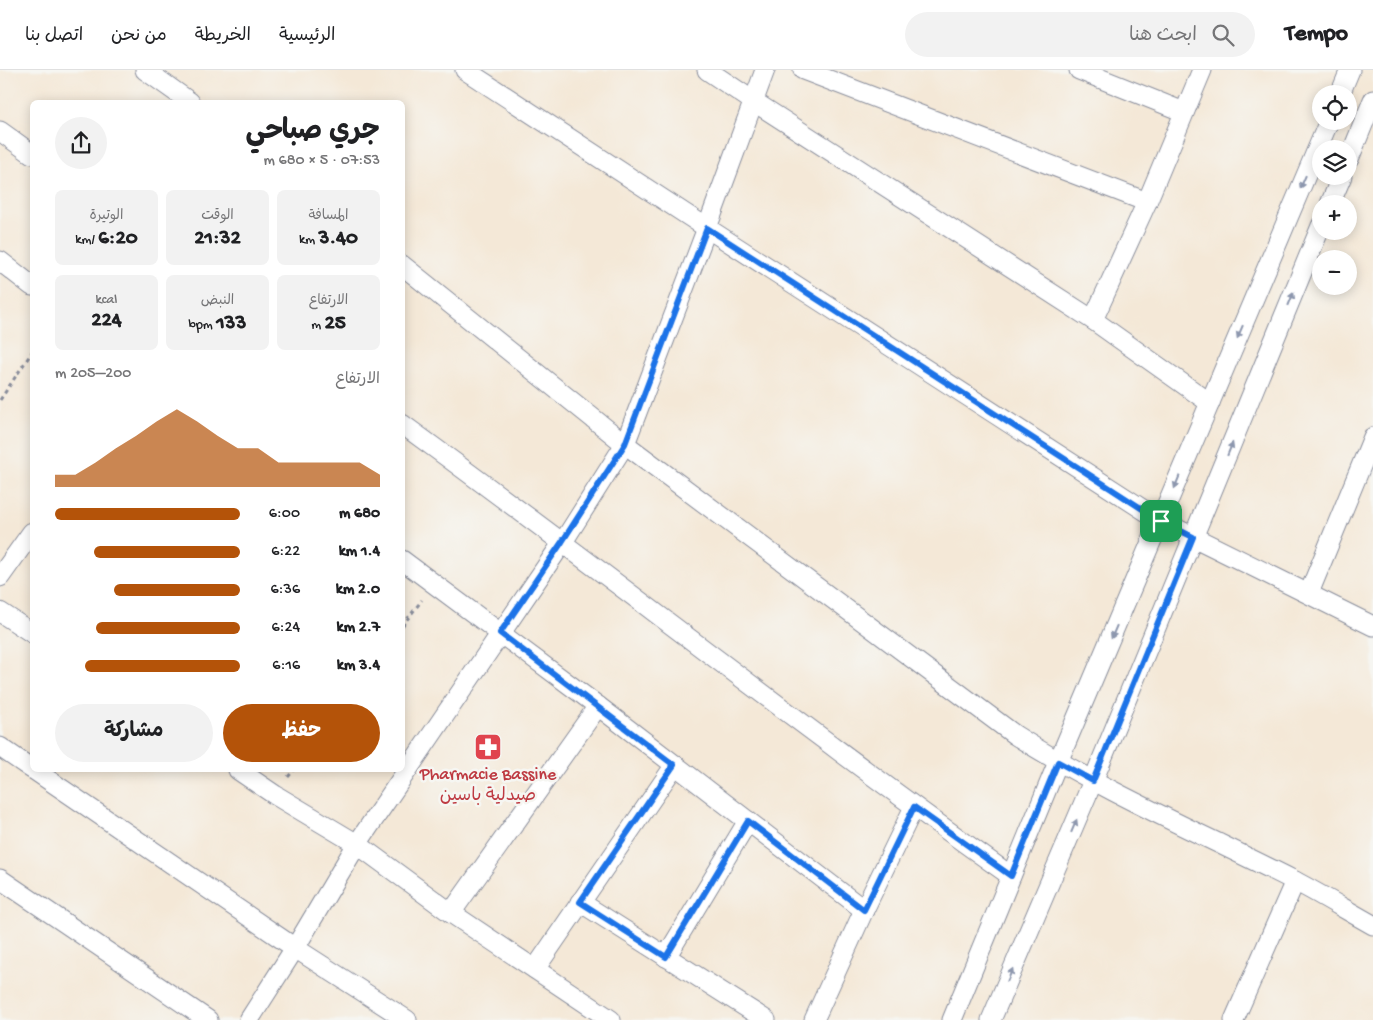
<!DOCTYPE html>
<html lang="ar">
<meta charset="utf-8">
<style>
:root{--surface:#fff;--page:#f2f2f2;--text:#202124;--muted:#757577;--line:#e0e0e0;--accent:#b45309}
body{margin:0;font-family:"Gochi Hand","Playpen Sans Arabic",sans-serif;background:var(--page);color:var(--text);direction:rtl;height:100vh;display:flex;flex-direction:column;font-size:19px;white-space:nowrap}
*{box-sizing:border-box;margin:0}
p{font-size:16px;color:var(--muted)}
.icon{flex:none;width:28px;height:28px;fill:none;stroke:currentColor;stroke-width:2;stroke-linecap:round;stroke-linejoin:round}
.map{position:relative;flex:1;overflow:hidden;direction:ltr}
.side{position:absolute;left:30px;top:30px;width:375px;height:672px;display:flex;flex-direction:column;background:var(--surface);border-radius:8px;box-shadow:0 2px 12px #0003;direction:rtl}
.side>*{flex:none}
.tools{position:absolute;left:1312px;top:15px;display:grid;gap:10px}
.tools a{display:grid;place-items:center;width:45px;height:45px;border-radius:50%;background:var(--surface);box-shadow:0 2px 12px #0003;font-size:25px}
.pin{position:absolute;display:grid;place-items:center;width:42px;height:42px;color:#fff;margin:-21px;border-radius:10px;box-shadow:0 2px 8px #0006}
.round{display:grid;place-items:center;flex:none;width:52px;height:52px;border-radius:26px;background:var(--page)}
.summary{display:flex;align-items:center;justify-content:space-between;height:85px;padding:0 25px}
h1{font-size:28px;font-weight:700;line-height:38px}
.stats{display:grid;grid-template-columns:repeat(3,1fr);gap:8px;height:85px;padding:5px 25px}
.stats div{display:grid;align-content:center;border-radius:8px;background:var(--page);text-align:center}
.stats b{font-size:21px;font-weight:700}
.stats small{font-size:14px;font-weight:400}
.stats p{font-size:14px}
.chart{height:140px;padding:10px 25px}
.chart p{display:flex;justify-content:space-between}
.chart svg{width:100%;height:90px;margin-top:5px;fill:var(--accent);opacity:.7}
.button{display:flex;gap:10px;margin-top:auto;padding:10px 25px}
.button a{flex:1;height:58px;border-radius:30px;background:var(--accent);color:#fff;font-size:20px;font-weight:700;line-height:58px;text-align:center}
.button a+a{background:var(--page);color:var(--text)}
ul{padding:0 25px;list-style:none;font-size:16px}
li{display:grid;grid-template-columns:80px 60px 1fr;align-items:center;height:38px}
li i{height:12px;border-radius:6px;background:var(--accent)}
header{display:flex;align-items:center;gap:30px;box-sizing:border-box;height:70px;padding:0 25px;background:var(--surface);border-bottom:1px solid var(--line)}
header strong{font-size:24px}
nav{display:flex;gap:28px;margin-inline-start:auto;font-size:18px}
.search{width:350px;height:45px;background:var(--page);display:flex;align-items:center;gap:12px;box-sizing:border-box;padding:0 18px;border-radius:28px;color:var(--muted);font-size:19px}
.map>svg:first-child{display:block}
</style>
<header>
<strong>Tempo</strong>
<div class="search"><svg class="icon" aria-label="search" viewBox="0 0 24 24"><circle cx="10" cy="10" r="6"/><path d="M15 15l6 6"/></svg>ابحث هنا</div>
<nav><a>الرئيسية</a><a>الخريطة</a><a>من نحن</a><a>اتصل بنا</a></nav>
</header>
<div class="map">
<svg width="1373" height="950" viewBox="0 0 1373 950">
<rect width="100%" height="100%" fill="#f6f6f2"/>
<filter id="ink" filterUnits="userSpaceOnUse"><feTurbulence type="fractalNoise" baseFrequency=".02" numOctaves="2"/><feDisplacementMap in="SourceGraphic" scale="10" xChannelSelector="R" yChannelSelector="G"/><feConvolveMatrix kernelMatrix="1 2 1 2 8 2 1 2 1" color-interpolation-filters="sRGB"/></filter>
<filter id="wash" filterUnits="userSpaceOnUse"><feTurbulence type="fractalNoise" baseFrequency=".0096" numOctaves="4" result="noise"/><feDisplacementMap in="SourceGraphic" scale="20" xChannelSelector="R" yChannelSelector="G"/><feGaussianBlur stdDeviation="1.12" result="paint"/><feColorMatrix in="noise" values="0 0 0 0 0 0 0 0 0 0 0 0 0 0 0 0 0 1.4 0 .05"/><feComposite in="paint" operator="in"/></filter>
<g filter="url(#wash)">
<rect width="100%" height="100%" fill="#f4e8d7"/>
</g>
<g filter="url(#ink)">
<g fill="none" stroke-linecap="round" stroke-linejoin="round">
<!-- street casing -->
<g stroke="#888c9a" stroke-width="21">
<g id="street">
<path d="M145,0L190,32"/>
<path d="M465,0L707,158L1161,451L1373,556"/>
<path d="M707,0L753,31L1093,250L1210,333"/>
<path d="M803,0L1147,132"/>
<path d="M1079,0L1184,42"/>
<path d="M1340,24L1350,0"/>
<path d="M0,61L32,84"/>
<path d="M1349,89L1373,30"/>
<path d="M1330,134L1342,106"/>
<path d="M0,191L32,216"/>
<path d="M402,195L625,374L1015,665C1103,721 1200,763 1293,810C1320,824 1346,840 1373,855"/>
<path d="M1093,250L1147,132L1202,0"/>
<path d="M402,354C607,503 805,660 1011,806"/>
<path d="M402,490L598,636L864,840"/>
<path d="M0,507L32,462"/>
<path d="M1309,523L1373,367"/>
<path d="M0,542L32,563"/>
<path d="M0,677L32,699"/>
<path d="M34,700L295,878L407,950"/>
<path d="M238,700L275,725L357,774L451,843L611,950"/>
<path d="M0,809L208,950"/>
<path d="M580,832L766,950"/>
<path d="M451,843L598,636"/>
<path d="M666,887L748,751"/>
<path d="M535,899L675,695"/>
<path d="M249,950L295,878L357,774L563,472L625,374L707,158L765,0"/>
<path d="M814,950L864,840L914,737"/>
<path d="M952,950L1058,692L1329,51"/>
<path d="M991,950L1093,711L1321,156"/>
<path d="M1234,950L1295,811"/>
</g>
</g>
<!-- path -->
<g stroke="#888c9a" stroke-width="3" stroke-dasharray="4 4" stroke-linecap="butt">
<path d="M0,330L32,282"/>
<path d="M402,556L422,530"/>
<path d="M288,707L294,700"/>
</g>
<!-- street -->
<use href="#street" stroke="#fff" stroke-width="19"/>
</g>
<!-- one-way arrows -->
<defs><path id="oneway-solid" d="M-6-.8H1V-3.2L6.5 0L1 3.2V.8H-6Z" transform="scale(1.25)"/></defs>
<g fill="#8d97ae">
<use href="#oneway-solid" transform="translate(1303 112) rotate(113)"/>
<use href="#oneway-solid" transform="translate(1291 229) rotate(-68)"/>
<use href="#oneway-solid" transform="translate(1240 262) rotate(113)"/>
<use href="#oneway-solid" transform="translate(1230 379) rotate(-68)"/>
<use href="#oneway-solid" transform="translate(1177 412) rotate(112)"/>
<use href="#oneway-solid" transform="translate(1114 562) rotate(113)"/>
<use href="#oneway-solid" transform="translate(1074 756) rotate(-67)"/>
<use href="#oneway-solid" transform="translate(1010 905) rotate(-67)"/>
</g>
</g>
<g fill="none" stroke-linecap="round" stroke-linejoin="round" filter="url(#ink)">
<!-- route casing -->
<g stroke="#fff" stroke-width="10">
<path id="route" d="M707,158L1161,451L1193,467L1093,711L1058,692L1011,806L914,737L864,840L748,751L666,887L580,832L674,695L500,563L562,472L625,374Z"/>
</g>
<!-- route -->
<use href="#route" stroke="#1a73e8" stroke-width="6"/>
</g>
<!-- icons -->
<defs>
<g id="pharmacy-square" transform="scale(1.4375)"><rect x="-9" y="-9" width="18" height="18" rx="4" fill="#e0444e" stroke="#f6f6f2"/><path d="M-2-6h4v4h4v4h-4v4h-4v-4h-4v-4h4Z" fill="#fff"/></g>
</defs>
<g fill-rule="evenodd">
<use href="#pharmacy-square" x="488" y="677"/>
</g>
<g text-anchor="middle" dominant-baseline="central" stroke-width="5" stroke-linejoin="round" paint-order="stroke">
<!-- health labels -->
<g font-size="18" fill="#be3a42" stroke="#f6f6f2">
<text x="488" y="705">Pharmacie Bassine<tspan x="488" dy="21">صيدلية باسين</tspan></text>
</g>
</g>
</svg>
<div class="tools">
<a><svg class="icon" aria-label="locate" viewBox="0 0 24 24"><circle cx="12" cy="12" r="6"/><path d="M12 2v4M12 18v4M2 12h4M18 12h4"/></svg></a>
<a><svg class="icon" aria-label="layers" viewBox="0 0 24 24"><path d="M12 4l9 5-9 5-9-5zM3 14l9 5 9-5"/></svg></a>
<a>+</a>
<a>−</a>
</div>
<div class="pin" style="left:1161px;top:451px;background:#1e9e55"><svg class="icon" aria-label="arrive" viewBox="0 0 24 24"><path d="M6 21V4h12l-3 4 3 4H6"/></svg></div>
<section class="side">
<div class="summary"><div><h1>جري صباحي</h1><p>07:53 · 5 × 680 m</p></div><a class="round"><svg class="icon" aria-label="share" viewBox="0 0 24 24"><path d="M12 15V3M7 8l5-5 5 5M5 13v7h14v-7"/></svg></a></div>
<div class="stats">
<div><p>المسافة</p><b>3.40<small> km</small></b></div>
<div><p>الوقت</p><b>21:32</b></div>
<div><p>الوتيرة</p><b>6:20<small> /km</small></b></div>
</div>
<div class="stats">
<div><p>الارتفاع</p><b>25<small> m</small></b></div>
<div><p>النبض</p><b>133<small> bpm</small></b></div>
<div><p>kcal</p><b>224</b></div>
</div>
<div class="chart"><p><span>الارتفاع</span>200–205 m</p>
<svg viewBox="0 0 160 44" preserveAspectRatio="none"><path d="M0 44V38L10 38L20 32L30 25L40 19L50 12L60 6L70 12L80 19L90 25L100 25L110 32L120 32L130 32L140 32L150 32L160 38V44z"/></svg>
</div>
<ul>
<li><b>680 m</b>6:00<i style="width:100%"></i></li>
<li><b>1.4 km</b>6:22<i style="width:79%"></i></li>
<li><b>2.0 km</b>6:36<i style="width:68%"></i></li>
<li><b>2.7 km</b>6:24<i style="width:78%"></i></li>
<li><b>3.4 km</b>6:16<i style="width:84%"></i></li>
</ul>
<div class="button"><a>حفظ</a><a>مشاركة</a></div>
</section>
</div>
